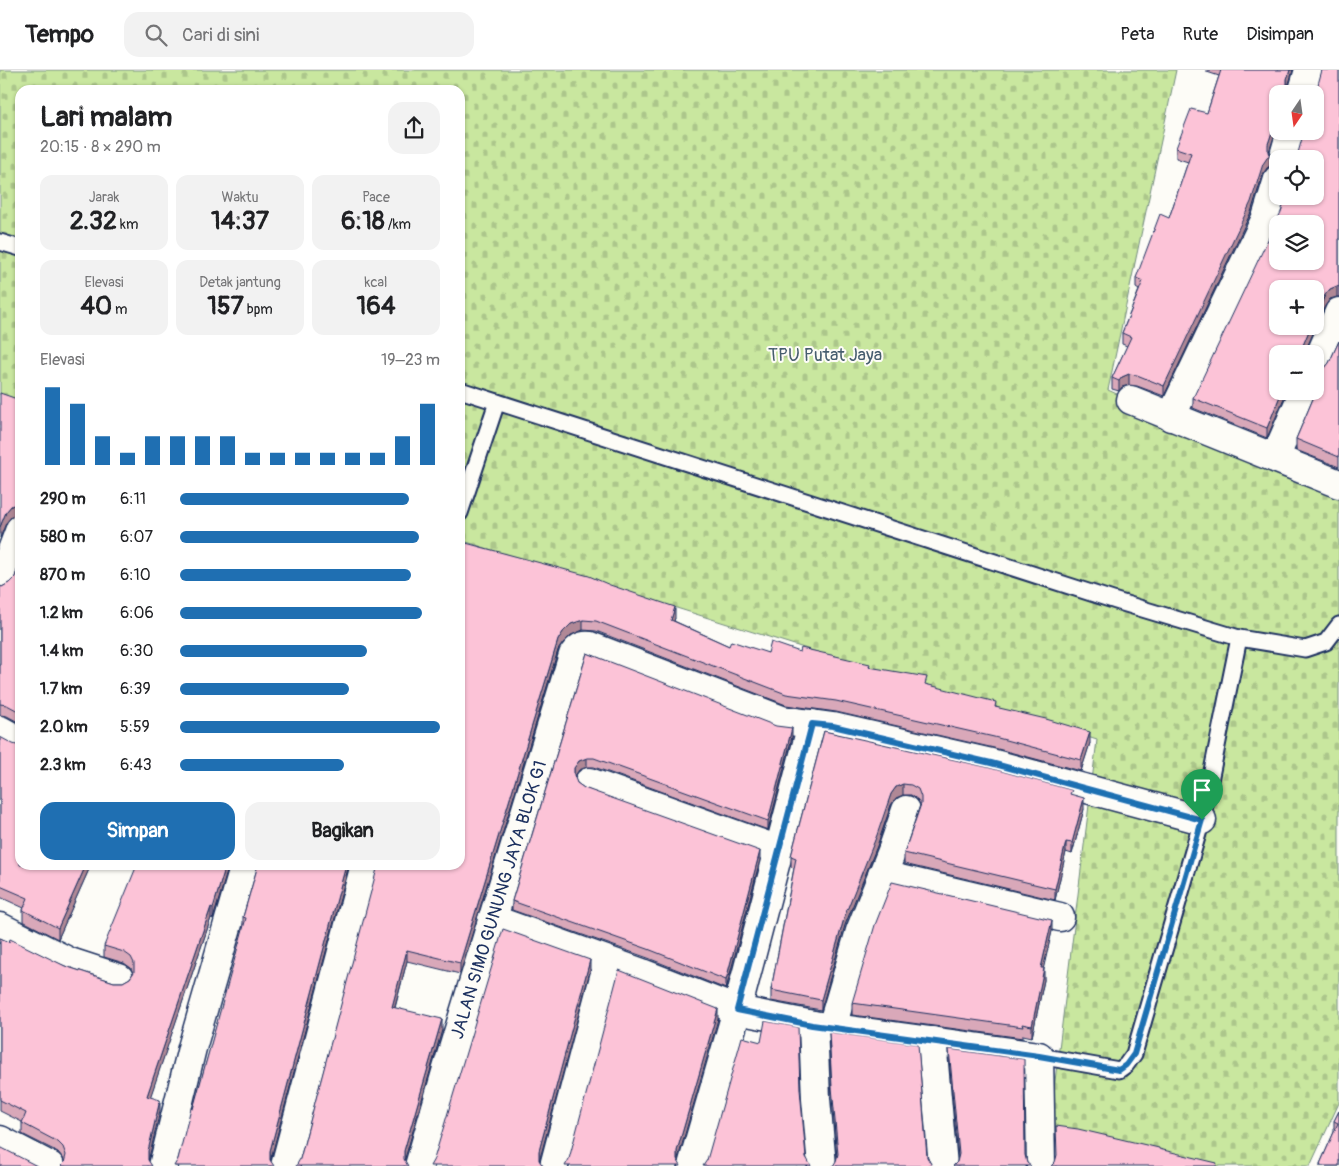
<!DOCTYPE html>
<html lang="id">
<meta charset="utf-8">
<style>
:root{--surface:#fff;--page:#f2f2f2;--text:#202124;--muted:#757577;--line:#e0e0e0;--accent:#1f6fb2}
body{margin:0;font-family:Pangolin,sans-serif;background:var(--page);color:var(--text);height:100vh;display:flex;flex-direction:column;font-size:19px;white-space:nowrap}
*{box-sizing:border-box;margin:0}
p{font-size:16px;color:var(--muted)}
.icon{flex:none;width:28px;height:28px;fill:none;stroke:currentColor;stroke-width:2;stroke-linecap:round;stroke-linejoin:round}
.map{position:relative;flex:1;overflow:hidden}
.details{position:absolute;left:15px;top:15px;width:450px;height:785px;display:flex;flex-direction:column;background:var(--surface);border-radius:15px;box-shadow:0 1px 4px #0004}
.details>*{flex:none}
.needle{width:32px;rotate:193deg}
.tools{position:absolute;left:1269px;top:15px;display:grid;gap:10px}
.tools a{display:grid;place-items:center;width:55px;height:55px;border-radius:10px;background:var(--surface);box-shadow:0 1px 4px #0004;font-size:25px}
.pin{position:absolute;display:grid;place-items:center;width:42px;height:42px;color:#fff;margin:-51px -21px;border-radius:50% 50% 50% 0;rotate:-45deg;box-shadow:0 0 5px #0007}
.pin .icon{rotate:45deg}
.round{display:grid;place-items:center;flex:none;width:52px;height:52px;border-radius:15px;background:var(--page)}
.overview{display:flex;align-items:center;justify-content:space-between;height:85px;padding:0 25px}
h1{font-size:28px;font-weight:700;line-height:38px}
.figures{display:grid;grid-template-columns:repeat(3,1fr);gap:8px;height:85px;padding:5px 25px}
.figures div{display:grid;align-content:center;border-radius:12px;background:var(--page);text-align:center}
.figures b{font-size:25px;font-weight:700}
.figures small{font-size:14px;font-weight:400}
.figures p{font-size:14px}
.chart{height:140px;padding:10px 25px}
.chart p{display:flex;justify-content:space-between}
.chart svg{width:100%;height:90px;margin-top:5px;stroke:var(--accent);stroke-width:6}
.action{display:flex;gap:10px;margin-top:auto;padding:10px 25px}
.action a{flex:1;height:58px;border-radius:15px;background:var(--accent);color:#fff;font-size:20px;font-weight:700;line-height:58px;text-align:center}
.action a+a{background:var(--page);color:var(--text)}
ul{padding:0 25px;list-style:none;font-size:16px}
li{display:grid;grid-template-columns:80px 60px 1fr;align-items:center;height:38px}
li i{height:12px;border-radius:6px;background:var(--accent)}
header{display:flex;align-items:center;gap:30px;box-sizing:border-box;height:70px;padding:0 25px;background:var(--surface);border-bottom:1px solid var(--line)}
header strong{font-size:24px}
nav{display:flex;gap:28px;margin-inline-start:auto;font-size:18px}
.search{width:350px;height:45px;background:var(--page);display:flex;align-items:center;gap:12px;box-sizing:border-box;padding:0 18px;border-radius:15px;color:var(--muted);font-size:19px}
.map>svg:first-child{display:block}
</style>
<header>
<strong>Tempo</strong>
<div class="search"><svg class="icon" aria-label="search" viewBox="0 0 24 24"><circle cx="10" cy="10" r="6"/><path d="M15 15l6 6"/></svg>Cari di sini</div>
<nav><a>Peta</a><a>Rute</a><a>Disimpan</a></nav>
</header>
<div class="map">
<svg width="1339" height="1096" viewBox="0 0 1339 1096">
<defs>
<pattern id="cemetery-stones" width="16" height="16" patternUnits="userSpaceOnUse" patternTransform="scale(1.25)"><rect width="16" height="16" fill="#c9e79f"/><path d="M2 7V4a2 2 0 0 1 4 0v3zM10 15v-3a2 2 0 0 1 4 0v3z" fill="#acc68b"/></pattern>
</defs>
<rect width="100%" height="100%" fill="#fdfcf7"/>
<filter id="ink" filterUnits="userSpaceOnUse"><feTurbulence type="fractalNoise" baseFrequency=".02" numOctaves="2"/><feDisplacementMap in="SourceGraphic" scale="10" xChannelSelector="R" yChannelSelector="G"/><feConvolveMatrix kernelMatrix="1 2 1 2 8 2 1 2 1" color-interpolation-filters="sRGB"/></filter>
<g filter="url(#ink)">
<!-- cemetery -->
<path fill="url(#cemetery-stones)" stroke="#728b7e" d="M0,0H1176L1108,320L1339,424V1033L1310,1096H1194L1049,1060L1097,670L460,470V20H20V331L0,325Z"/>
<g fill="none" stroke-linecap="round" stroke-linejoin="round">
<!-- service casing -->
<g stroke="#1b2f5e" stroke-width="19">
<g id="service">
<path d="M0,172L20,178"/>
<path d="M460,320L1116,531L1239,568L1305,579L1326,572L1339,555"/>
<path d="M460,443L497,332"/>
<path d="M1039,986L1119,1000L1126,995L1134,984L1202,750L1239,568"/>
</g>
</g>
<!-- minor casing -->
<g stroke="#1b2f5e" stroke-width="31">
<g id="minor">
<path d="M1302,24L1309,0"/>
<path d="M1283,89L1291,61"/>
<path d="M1315,297L1339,242"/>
<path d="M1131,330L1339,414"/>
<path d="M1171,347L1266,148L1278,109"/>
<path d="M1275,388L1304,321"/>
<path d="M0,512L20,459"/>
<path d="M0,660L20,671"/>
<path d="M589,712L779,780"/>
<path d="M882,805L1060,847"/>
<path d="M492,849L642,903L737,940L813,955L1039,986L1041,1096"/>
<path d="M0,857L70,892L119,908"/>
<path d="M813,955L816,1029L822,1096"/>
<path d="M832,957L860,861L892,781L906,740"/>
<path d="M932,971L943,1096"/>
<path d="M0,1070L50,1096"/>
<path d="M163,1096L192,978L245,795"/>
<path d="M285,1096L365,795"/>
<path id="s1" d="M419,1096L446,1002L573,585C578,578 581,575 590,576L782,650L833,657L991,693L1202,750"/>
<path d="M554,1096L608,892"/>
<path d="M692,1096L737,940L812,654"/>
</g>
</g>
<!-- service -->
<use href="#service" stroke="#fdfcf7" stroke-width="15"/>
<!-- minor -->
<use href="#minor" stroke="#fdfcf7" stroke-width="28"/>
</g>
<!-- wall -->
<g fill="#d9a8b9" stroke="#1b2f5e">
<path d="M1207,0H1293L1268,83L1270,96L1267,98L1263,104L1251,142L1164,326L1137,316L1129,315L1122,317L1119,321L1112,319V308L1127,276L1122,274V263L1139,220L1136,218V208L1169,148L1188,92L1176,88V78L1207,43L1219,6L1207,2Z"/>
<path d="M1339,0V227H1337L1330,229L1278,284L1267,368L1193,338V328L1315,126L1298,83Z"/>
<path d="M1339,271V397L1296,380V369L1318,317L1317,312V302L1324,299L1329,293Z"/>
<path d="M20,330V444H18L11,447L6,453Z"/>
<path d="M20,492V653L7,646L0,645V516L2,517L9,513L15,507Z"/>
<path d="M460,494L675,548L674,551L729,576L768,583L800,582L870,597L996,637L1090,673L1081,701L994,678L836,642L786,635L596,561L583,560L571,565L563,573L558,580L460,904L407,891L395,938L442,960L404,1090L300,1089Z"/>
<path d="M587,583L792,667L768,760L594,697H587L579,700L574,707L577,713L584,718L760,790L726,919L648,888L512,840V831Z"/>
<path d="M824,661L1072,725L1084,739L1072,784L1066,782L1055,830L904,794V783L920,735L918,730L911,725H903L896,728L891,735L877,776L845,855L821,940L771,931V920L794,798L791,797V786Z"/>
<path d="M0,667L20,795H90V797L58,869L23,851V840L24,838L0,827Z"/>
<path d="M229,795L213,849L211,848L150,1027L160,1041L64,1093V1091L63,1088L58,1082L22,1064V1052L0,1041V868L65,896L114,912H123L130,908L133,903L131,898L124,893L104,887V876Z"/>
<path d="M258,795H349L270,1090L175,1096L178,1089L193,1039L244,858H243V847Z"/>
<path d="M1052,861L1043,898L1044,910L1032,967L1023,965V968L852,945V933Z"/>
<path d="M829,962L927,1087L931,1094L836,1091L837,1088L832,1028Z"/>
<path d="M949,979L1025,1085L1027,1093L957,1092L958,1087L949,989Z"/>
<path d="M1339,1041V1096H1320V1094L1334,1062V1051Z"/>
</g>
<!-- shaded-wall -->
<g fill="#b08896" stroke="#1b2f5e">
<path d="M1290,0H1293L1287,20V9Z"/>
<path d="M1278,44V54L1268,85L1270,86V96L1267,98L1263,104L1251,142L1164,326V316L1268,74Z"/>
<path d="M1337,216V227L1330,229L1325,236L1304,284H1300L1301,280L1311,256H1315V248L1325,225L1330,219Z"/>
<path d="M1129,304V315L1122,317L1119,321V311L1122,307Z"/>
<path d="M1282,321H1287L1267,368V358Z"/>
<path d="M18,433V444L11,447L6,453L0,468V457L6,442L11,436Z"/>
<path d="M675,537V548L671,560V550Z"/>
<path d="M583,550V560L571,565L563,573L558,580L460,904V893L558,570L563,562L571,554Z"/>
<path d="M792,658V667L768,760V751Z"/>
<path d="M1090,662V673L1081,701V690Z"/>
<path d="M587,688V697L579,700L574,707V714V698L579,691Z"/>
<path d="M903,714V725L896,728L891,735L877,776L845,855L821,940V930L845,845L891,724L896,717Z"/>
<path d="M1084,728V739L1072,784V773Z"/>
<path d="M1066,772V782L1055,830V819Z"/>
<path d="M760,781V790L726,919V910Z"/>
<path d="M86,795H90V797L58,869V858Z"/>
<path d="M226,795H229L213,849V838Z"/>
<path d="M346,795H349L270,1092V1081Z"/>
<path d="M211,837V848L147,1037V1026Z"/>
<path d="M1052,850V861L1041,909V898Z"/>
<path d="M407,880V891L392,948V937Z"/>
<path d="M590,890V901L539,1092V1081Z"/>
<path d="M1044,898V910L1032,967V956Z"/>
<path d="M718,939V949L677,1092V1081Z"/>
<path d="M442,949V960L404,1092V1081Z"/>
<path d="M160,1030V1041L148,1092V1081Z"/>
</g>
<!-- building -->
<g fill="#fcc3d7" stroke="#1b2f5e" fill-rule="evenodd">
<path d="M1221,0H1290L1287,9V17L1290,24H1278V44L1268,74V82L1270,86L1267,88L1263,94L1251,132L1164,316L1137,305L1129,304L1122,307L1119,311L1112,308L1131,267L1122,263L1143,211L1136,208L1160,144L1169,148L1191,83L1176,78L1191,39L1207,43Z"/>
<path d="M1322,0H1339V217L1337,216L1330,219L1325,225L1315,248V219H1278V256H1311L1301,280L1300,284H1278V321H1282L1267,358L1193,328L1281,142L1286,126H1315V89H1295L1298,83L1304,61H1315V24H1314L1317,18ZM1278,154H1315V191H1278Z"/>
<path d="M1339,271V387L1296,369L1318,317L1320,309L1317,302L1324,299L1329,293Z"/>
<path d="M0,323L20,330V433H18L11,436L6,442L0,457Z"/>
<path d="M466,473L589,506L610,515L675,537L671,550L729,576L731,571L768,583L771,572L800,582L801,578L870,594L869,597L927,607L925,614L996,632L995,637L1046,649L1090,662L1081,690L994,667L836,631L786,624L596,551L583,550L571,554L563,562L558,570L460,893L407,880L392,937L442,949L404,1081V1089L408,1096H296L300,1089L378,795H460V494Z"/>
<path d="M20,492V642L7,635L0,634V516L2,517L9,513L15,507Z"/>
<path d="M587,583L776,656L792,658L768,751L594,688H587L579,691L574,698V705L577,713L584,718L760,781L726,910L648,879L512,831Z"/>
<path d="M824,661L987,697L1072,720L1070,724L1084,728L1072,773L1066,772L1055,819L904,783L921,734V727L918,719L911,715L903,714L896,717L891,724L877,765L845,845L821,930L771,920L796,788L791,786Z"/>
<path d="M0,667L13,674L20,676V795H86L58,858L23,840L28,828L0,816Z"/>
<path d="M137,795H226L213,838L211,837L147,1026L160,1030L148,1081V1090L152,1096H61L64,1093L66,1085L63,1077L58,1072L22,1053L26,1043L0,1030V868L9,872L10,869L65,896L114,912H123L130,908L134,902V893L131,887L124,882L104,876Z"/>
<path d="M258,795H346L270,1081V1090L274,1096H174L178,1089L191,1038L193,1039L246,848L243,847Z"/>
<path d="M892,812L1052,850L1041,898H1044L1032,956L1022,954L1023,957L852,933L875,855Z"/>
<path d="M503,859L590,890L539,1081V1090L543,1096H430L434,1089Z"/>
<path d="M619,900L718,939L677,1081V1089L681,1096H565L569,1089Z"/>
<path d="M765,951L798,957L800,1019L806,1087L810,1094L811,1096H703L707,1090L742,967L761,972Z"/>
<path d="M829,962L918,974L927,1087L931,1094L932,1096H833L836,1091L838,1084L832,1017Z"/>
<path d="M949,979L1024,989L1025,1085L1027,1093L1031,1096H953L957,1092L959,1084Z"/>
<path d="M1339,1041V1096H1320L1321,1094H1320L1338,1053L1334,1051Z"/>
<path d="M1056,1056L1078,1059L1159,1078V1079L1217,1093L1216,1096H1051L1055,1092L1057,1085Z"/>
<path d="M0,1077L37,1096H0Z"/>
</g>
</g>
<g fill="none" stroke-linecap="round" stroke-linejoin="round" filter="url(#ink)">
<!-- route casing -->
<g stroke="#fff" stroke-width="10">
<path id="route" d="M812,654L833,656L991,693L1202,750L1134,984L1126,995L1119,1000L1039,986L812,955L737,940Z"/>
</g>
<!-- route -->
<use href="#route" stroke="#1f6fb2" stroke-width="6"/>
</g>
<g text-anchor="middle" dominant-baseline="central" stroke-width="4" stroke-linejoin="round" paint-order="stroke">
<!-- park labels -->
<g font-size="18" fill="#465d6e" stroke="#fdfcf7">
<text x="825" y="285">TPU Putat Jaya</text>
</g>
<!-- street labels -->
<g font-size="18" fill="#1b2f5e" stroke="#fdfcf7">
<text stroke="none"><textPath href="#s1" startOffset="278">JALAN SIMO GUNUNG JAYA BLOK G1</textPath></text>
</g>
</g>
</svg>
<div class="tools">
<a><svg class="needle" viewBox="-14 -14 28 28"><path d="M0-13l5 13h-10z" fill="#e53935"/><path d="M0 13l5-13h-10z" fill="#757577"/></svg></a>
<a><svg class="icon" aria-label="locate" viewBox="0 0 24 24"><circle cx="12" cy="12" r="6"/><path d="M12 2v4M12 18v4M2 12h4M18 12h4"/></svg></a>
<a><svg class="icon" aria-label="layers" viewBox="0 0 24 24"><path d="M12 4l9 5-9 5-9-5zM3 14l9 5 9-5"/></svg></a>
<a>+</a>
<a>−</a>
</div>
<div class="pin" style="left:1202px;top:750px;background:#1e9e55"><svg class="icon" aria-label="arrive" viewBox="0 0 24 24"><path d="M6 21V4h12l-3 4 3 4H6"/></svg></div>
<section class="details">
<div class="overview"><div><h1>Lari malam</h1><p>20:15 · 8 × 290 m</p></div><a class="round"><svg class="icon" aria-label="share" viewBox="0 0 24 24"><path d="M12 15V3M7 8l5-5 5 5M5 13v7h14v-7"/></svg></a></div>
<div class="figures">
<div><p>Jarak</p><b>2.32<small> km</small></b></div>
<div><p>Waktu</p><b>14:37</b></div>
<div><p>Pace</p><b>6:18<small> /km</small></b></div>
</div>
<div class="figures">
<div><p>Elevasi</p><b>40<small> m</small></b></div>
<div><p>Detak jantung</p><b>157<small> bpm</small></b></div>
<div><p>kcal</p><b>164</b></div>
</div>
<div class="chart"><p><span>Elevasi</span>19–23 m</p>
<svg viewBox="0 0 160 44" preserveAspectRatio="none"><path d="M5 44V6M15 44V14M25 44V30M35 44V38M45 44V30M55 44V30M65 44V30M75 44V30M85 44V38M95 44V38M105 44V38M115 44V38M125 44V38M135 44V38M145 44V30M155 44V14"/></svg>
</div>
<ul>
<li><b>290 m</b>6:11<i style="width:88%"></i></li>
<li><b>580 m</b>6:07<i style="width:92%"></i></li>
<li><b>870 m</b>6:10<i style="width:89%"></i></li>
<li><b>1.2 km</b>6:06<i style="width:93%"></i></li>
<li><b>1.4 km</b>6:30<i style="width:72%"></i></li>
<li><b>1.7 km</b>6:39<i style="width:65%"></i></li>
<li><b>2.0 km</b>5:59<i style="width:100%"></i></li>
<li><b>2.3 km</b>6:43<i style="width:63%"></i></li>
</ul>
<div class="action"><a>Simpan</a><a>Bagikan</a></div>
</section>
</div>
